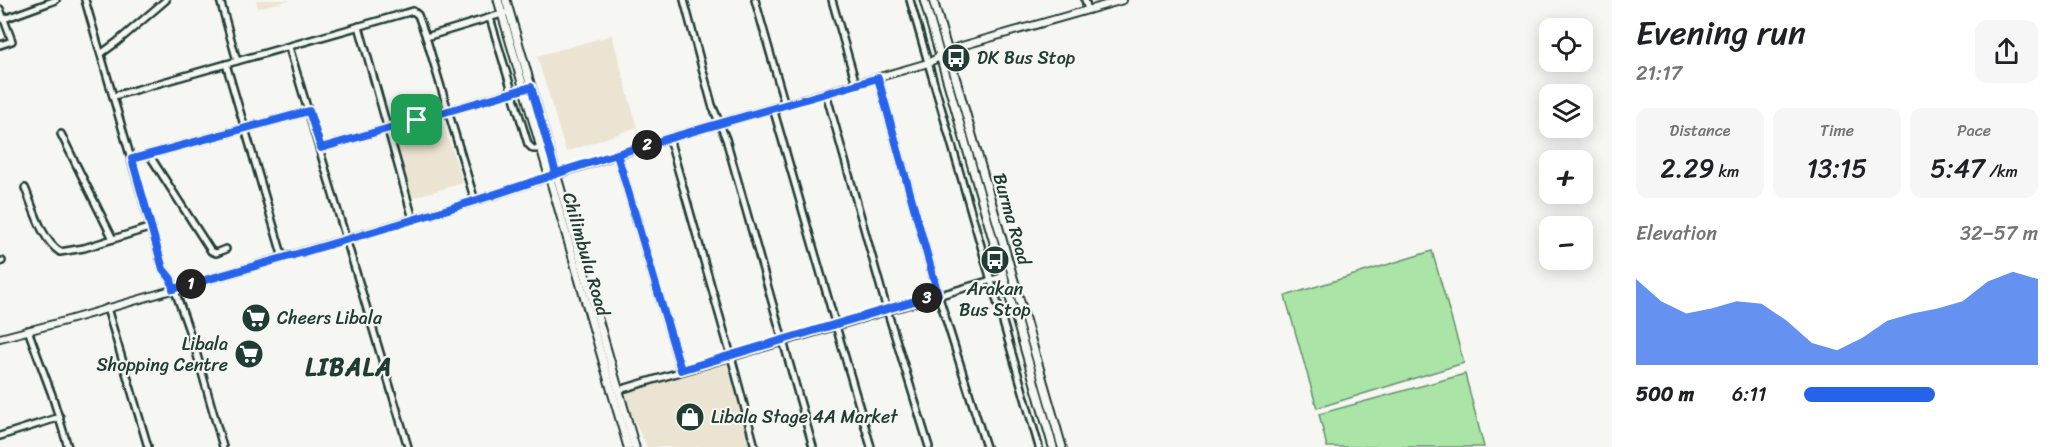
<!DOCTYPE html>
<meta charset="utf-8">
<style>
:root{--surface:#fff;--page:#f6f6f6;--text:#202124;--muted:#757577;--accent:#2563eb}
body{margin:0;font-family:Sriracha,sans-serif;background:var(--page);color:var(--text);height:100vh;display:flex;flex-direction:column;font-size:22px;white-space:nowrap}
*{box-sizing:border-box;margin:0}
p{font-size:20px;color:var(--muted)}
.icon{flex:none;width:33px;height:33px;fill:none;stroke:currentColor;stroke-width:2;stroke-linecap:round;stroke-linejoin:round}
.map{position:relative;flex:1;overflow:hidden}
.drawer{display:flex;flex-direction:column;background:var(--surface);width:450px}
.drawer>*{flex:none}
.controls{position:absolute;left:1539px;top:18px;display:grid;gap:12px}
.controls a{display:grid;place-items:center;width:54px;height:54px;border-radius:12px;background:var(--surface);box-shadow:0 3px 15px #0003;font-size:30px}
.pin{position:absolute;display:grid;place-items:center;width:51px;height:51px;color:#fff;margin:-26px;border-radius:12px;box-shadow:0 3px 9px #0006}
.km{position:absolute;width:30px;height:30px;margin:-15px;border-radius:50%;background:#222;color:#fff;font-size:16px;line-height:30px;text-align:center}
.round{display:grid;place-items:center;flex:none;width:63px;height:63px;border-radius:12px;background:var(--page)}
.headline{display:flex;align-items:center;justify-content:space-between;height:102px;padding:0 24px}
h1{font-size:33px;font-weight:600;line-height:45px}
.metrics{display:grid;grid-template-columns:repeat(3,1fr);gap:9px;height:102px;padding:6px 24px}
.metrics div{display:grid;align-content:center;border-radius:12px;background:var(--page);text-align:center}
.metrics b{font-size:26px;font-weight:600}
.metrics small{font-size:16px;font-weight:400}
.metrics p{font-size:16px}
.chart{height:168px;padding:12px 24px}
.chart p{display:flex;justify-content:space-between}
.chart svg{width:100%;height:108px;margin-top:6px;fill:var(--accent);opacity:.7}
ul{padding:0 24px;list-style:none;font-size:20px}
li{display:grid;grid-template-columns:96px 72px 1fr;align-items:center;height:45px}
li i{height:15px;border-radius:8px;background:var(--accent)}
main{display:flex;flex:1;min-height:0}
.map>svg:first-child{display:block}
</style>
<main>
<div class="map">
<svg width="1612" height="447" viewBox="0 0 1612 447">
<rect width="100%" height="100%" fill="#f6f6f2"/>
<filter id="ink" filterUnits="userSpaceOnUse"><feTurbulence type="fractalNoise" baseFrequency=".0167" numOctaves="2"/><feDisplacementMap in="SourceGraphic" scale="12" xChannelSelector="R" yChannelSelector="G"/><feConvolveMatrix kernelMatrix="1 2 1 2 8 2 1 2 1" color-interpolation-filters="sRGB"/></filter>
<g filter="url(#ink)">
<!-- built -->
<g fill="#ece4d2">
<path d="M256,0H291L258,8Z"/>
<path d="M612,35L637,127L566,152L537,56Z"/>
<path d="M441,117L463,183L411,198L391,135Z"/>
<path d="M731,356L754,445L751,447H647L619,390Z"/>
</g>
<!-- green -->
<g fill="#abe4a7" stroke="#65906e" stroke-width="1.5">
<path d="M1432,251L1464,363L1317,408L1285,296Z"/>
<path d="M1465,374L1484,447H1327L1319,414Z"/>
</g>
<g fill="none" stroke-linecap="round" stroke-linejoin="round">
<!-- minor casing -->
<g stroke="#1f3d34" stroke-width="10">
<g id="minor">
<path d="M85,0L163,269L171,279L195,348L223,447"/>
<path d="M220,0L237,61"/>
<path d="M684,0L712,105L726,139L813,447"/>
<path d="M755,0L785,105"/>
<path d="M832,0L856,84"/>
<path d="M910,0L1039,447"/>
<path d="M1085,0L1088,10"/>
<path d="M0,9L12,41L0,45"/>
<path d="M490,18L528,144L533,149H540"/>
<path d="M4,19L56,0"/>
<path d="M359,26L413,219"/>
<path d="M426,37L505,13"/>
<path d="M289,47L408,447"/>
<path d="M102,53L117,42L166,0"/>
<path d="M226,64L283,258"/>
<path d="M878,78L938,294L986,447"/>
<path d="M826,93L887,310L929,447"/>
<path d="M114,96L413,11L418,15L426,37L475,201"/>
<path d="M773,108L871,447"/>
<path d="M61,134L113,239"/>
<path d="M669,138L731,356L755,447"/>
<path d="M321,148L526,88"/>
<path d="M617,154L681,371"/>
<path d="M150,156L211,251L216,253L226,249"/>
<path d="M132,159L309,111"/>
<path d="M25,188C34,209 41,239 60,252L84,248L152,227"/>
<path d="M0,262L2,261"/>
<path d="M107,308L148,447"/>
<path d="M28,330L52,395L68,447"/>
<path d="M619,390L1005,276"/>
<path d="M0,436L60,417"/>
</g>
</g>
<!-- tertiary casing -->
<g stroke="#1f3d34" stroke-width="10">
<path id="tertiary" d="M0,338L65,321L347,239L475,201L669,138L928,63L958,47L1123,0"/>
</g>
<!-- secondary casing -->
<g stroke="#1f3d34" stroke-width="11">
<g id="secondary">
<path d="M498,0L628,447"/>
<path d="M506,0L635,447"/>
<path d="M924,0L1053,447"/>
<path d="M933,0L1062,447"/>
</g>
</g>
<!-- minor -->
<use href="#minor" stroke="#f6f6f2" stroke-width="5"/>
<!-- tertiary -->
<use href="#tertiary" stroke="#f6f6f2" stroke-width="6"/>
<!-- secondary -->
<use href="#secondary" stroke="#f6f6f2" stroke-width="7"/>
</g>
</g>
<g fill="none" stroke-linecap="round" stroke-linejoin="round" filter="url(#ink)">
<!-- route casing -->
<g stroke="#fff" stroke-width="12">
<path id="route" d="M417,120L321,148L309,111L132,159L163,269L171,279L173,289C274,261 375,232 474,201C522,186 569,169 617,154C703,127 791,104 878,78L938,294L681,370L617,154L556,173L531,87L417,120"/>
</g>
<!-- route -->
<use href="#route" stroke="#2563eb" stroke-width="8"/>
</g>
<!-- icons -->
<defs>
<g id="bus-disc" transform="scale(1.5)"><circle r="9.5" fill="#1f3d34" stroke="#f6f6f2"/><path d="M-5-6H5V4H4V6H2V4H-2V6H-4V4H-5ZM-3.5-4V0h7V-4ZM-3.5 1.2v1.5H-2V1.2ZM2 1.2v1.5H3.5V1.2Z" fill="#fff"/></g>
<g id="supermarket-disc" transform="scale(1.5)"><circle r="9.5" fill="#1f3d34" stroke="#f6f6f2"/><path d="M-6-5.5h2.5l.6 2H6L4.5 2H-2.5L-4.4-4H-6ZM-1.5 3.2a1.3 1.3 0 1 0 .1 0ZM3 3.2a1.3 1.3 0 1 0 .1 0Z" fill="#fff"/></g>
<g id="shop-disc" transform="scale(1.5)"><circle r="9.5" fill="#1f3d34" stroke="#f6f6f2"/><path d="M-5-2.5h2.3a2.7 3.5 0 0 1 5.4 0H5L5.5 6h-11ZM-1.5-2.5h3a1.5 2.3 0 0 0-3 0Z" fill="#fff"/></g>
</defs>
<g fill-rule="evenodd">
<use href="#bus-disc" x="956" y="58"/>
<use href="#bus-disc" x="995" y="260"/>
<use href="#supermarket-disc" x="256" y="318"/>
<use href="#supermarket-disc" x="249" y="354"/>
<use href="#shop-disc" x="690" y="417"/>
</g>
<g text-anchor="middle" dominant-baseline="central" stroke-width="4.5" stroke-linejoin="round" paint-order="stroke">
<!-- poi labels -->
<g font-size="18" fill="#1f3d34" stroke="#f6f6f2" text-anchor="start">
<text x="977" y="58">DK Bus Stop</text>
<text x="995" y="289" text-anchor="middle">Arakan<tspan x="995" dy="21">Bus Stop</tspan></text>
<text x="277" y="318">Cheers Libala</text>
<text x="228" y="344" text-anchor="end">Libala<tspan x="228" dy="21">Shopping Centre</tspan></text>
<text x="711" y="417">Libala Stage 4A Market</text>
</g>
<!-- street labels -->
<g font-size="18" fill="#1f3d34" stroke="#f6f6f2">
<text transform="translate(1012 219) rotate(74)">Burma Road</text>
<text transform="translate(586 254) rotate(74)">Chilimbulu Road</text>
</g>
<!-- district labels -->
<g font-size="24" font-weight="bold" letter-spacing="1.5" fill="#1f3d34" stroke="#f6f6f2">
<text x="349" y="367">LIBALA</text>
</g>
</g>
</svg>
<div class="controls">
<a><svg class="icon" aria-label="locate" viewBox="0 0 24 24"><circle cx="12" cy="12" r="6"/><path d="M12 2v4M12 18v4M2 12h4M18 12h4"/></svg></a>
<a><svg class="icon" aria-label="layers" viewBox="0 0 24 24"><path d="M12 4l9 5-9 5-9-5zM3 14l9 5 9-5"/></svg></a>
<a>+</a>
<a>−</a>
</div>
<div class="pin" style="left:417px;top:120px;background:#1e9e55"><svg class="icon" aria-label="arrive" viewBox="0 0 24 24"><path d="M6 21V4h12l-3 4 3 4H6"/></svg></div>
<b class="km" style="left:191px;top:284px">1</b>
<b class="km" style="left:647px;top:145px">2</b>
<b class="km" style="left:927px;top:298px">3</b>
</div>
<section class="drawer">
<div class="headline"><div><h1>Evening run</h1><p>21:17</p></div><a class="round"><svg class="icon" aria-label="share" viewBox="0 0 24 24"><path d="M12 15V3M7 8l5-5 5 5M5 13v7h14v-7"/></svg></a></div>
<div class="metrics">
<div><p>Distance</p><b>2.29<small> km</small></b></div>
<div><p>Time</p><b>13:15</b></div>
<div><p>Pace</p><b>5:47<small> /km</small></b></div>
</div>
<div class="chart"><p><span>Elevation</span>32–57 m</p>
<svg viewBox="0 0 160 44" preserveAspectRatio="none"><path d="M0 44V9L10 18L20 23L30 21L40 18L50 19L60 26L70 35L80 38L90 33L100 26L110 23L120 21L130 18L140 10L150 6L160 9V44z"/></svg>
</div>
<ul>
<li><b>500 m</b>6:11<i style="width:56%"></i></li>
</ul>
</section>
</main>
